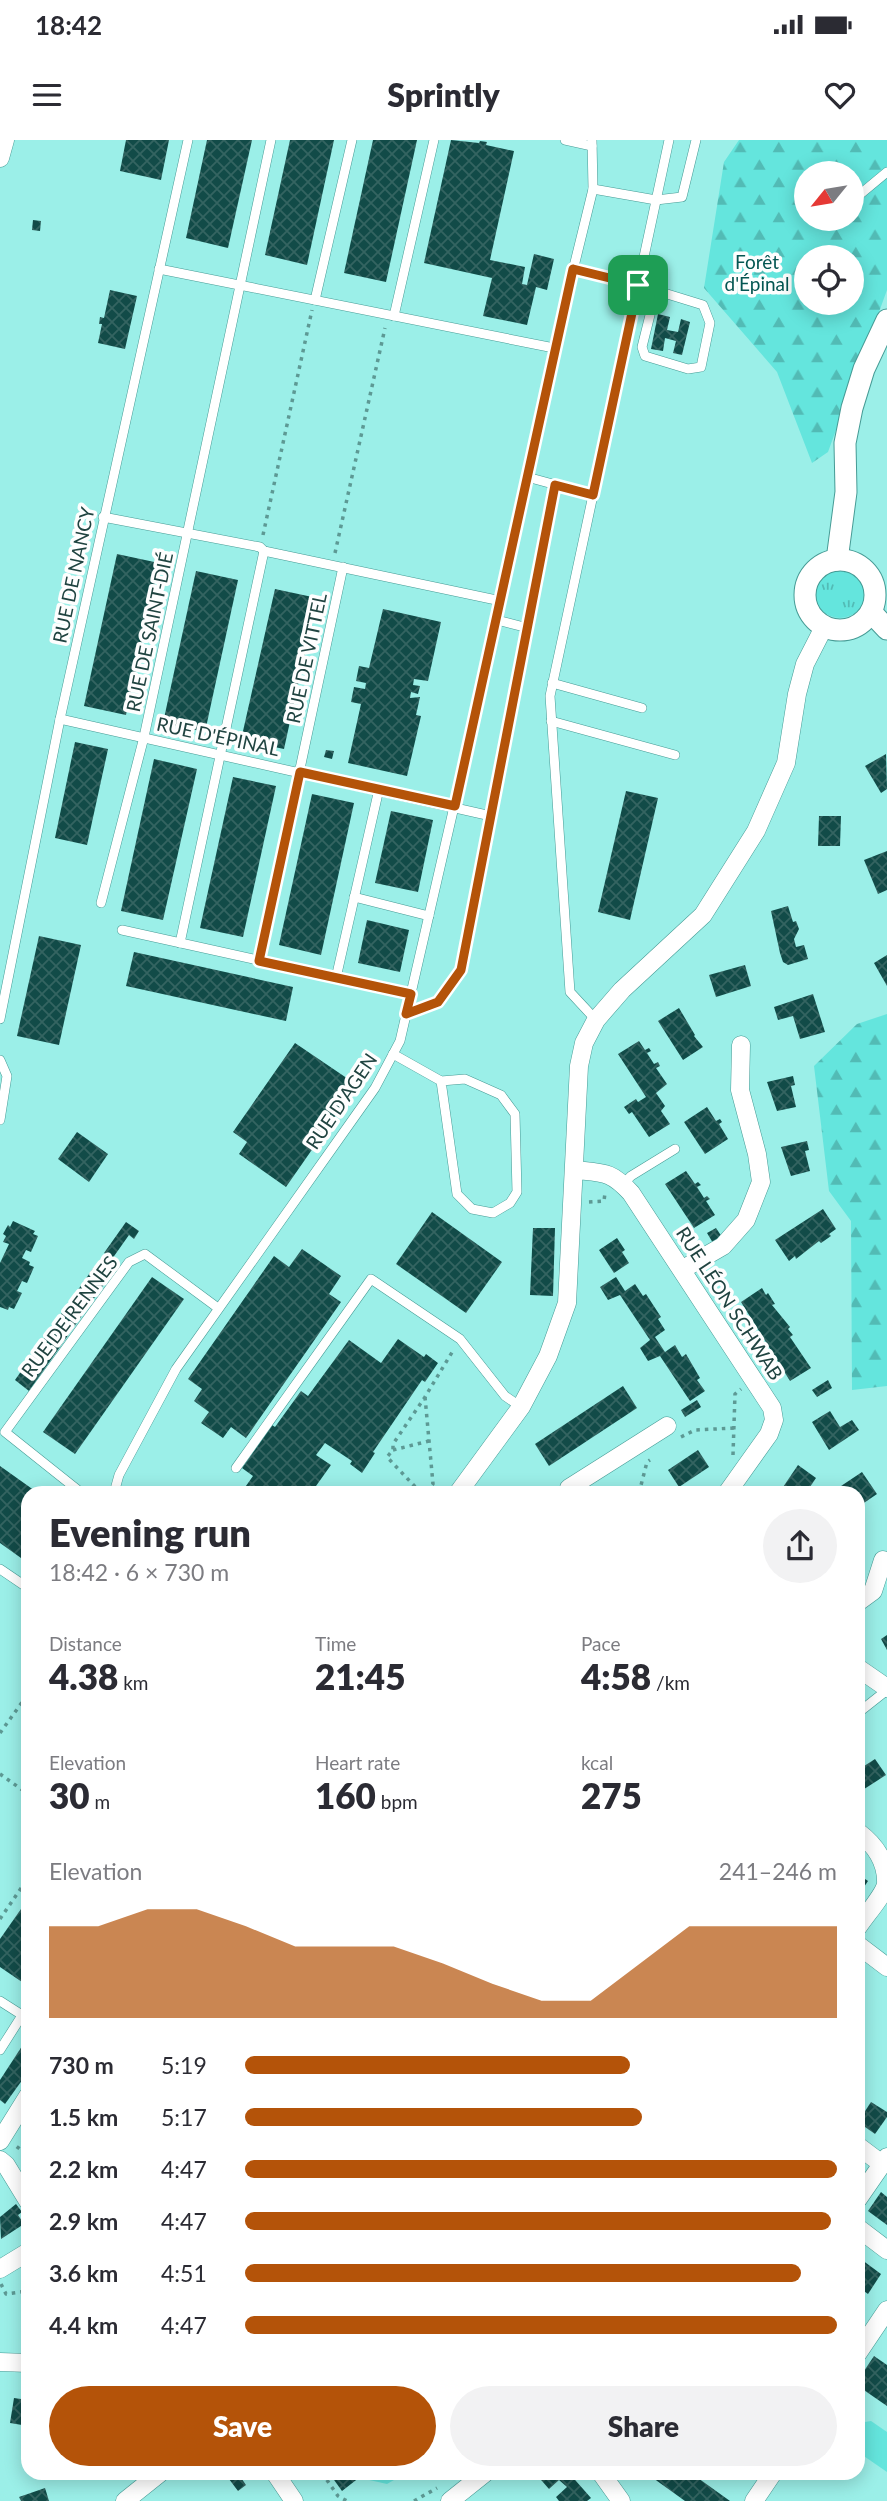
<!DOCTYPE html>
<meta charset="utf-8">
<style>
:root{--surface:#fff;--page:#f2f2f3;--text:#2b2b33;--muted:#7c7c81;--accent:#b45309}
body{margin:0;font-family:Lato,sans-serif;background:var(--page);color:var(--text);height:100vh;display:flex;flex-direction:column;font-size:26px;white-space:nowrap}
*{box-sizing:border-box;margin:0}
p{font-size:23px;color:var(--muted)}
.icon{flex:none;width:38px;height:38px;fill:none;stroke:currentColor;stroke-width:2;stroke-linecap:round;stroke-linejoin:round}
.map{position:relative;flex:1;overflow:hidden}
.panel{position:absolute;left:21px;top:1346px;width:844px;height:994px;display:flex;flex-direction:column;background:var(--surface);border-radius:21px;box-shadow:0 4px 18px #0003}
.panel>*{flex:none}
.needle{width:46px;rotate:240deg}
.tools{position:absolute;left:794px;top:21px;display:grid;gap:14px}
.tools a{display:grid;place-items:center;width:70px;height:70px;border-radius:50%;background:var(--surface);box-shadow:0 4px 18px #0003;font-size:35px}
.pin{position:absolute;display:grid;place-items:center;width:60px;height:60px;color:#fff;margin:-30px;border-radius:14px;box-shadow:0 4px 10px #0006}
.round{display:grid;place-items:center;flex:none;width:74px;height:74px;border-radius:37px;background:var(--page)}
.head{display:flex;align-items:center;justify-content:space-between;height:119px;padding:0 28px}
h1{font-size:38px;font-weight:800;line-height:52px}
.stats{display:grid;grid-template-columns:repeat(3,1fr);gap:10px;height:119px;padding:7px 28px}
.stats div{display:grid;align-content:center}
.stats b{font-size:35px;font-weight:800}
.stats small{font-size:19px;font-weight:400}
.stats p{font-size:19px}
.chart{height:196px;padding:14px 28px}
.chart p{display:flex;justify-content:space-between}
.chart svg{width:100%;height:126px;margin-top:7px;fill:var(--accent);opacity:.7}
.primary-button{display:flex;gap:14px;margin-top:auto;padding:14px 28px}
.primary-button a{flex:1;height:80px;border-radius:42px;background:var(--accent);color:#fff;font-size:28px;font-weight:800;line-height:80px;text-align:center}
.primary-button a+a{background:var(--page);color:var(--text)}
ul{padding:0 28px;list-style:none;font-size:23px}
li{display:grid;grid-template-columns:112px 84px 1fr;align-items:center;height:52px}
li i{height:18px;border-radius:9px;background:var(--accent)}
.status{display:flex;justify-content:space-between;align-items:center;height:49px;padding:0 35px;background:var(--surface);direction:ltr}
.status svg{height:19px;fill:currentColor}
header{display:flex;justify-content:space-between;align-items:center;height:91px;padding:0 28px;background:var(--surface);font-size:32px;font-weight:800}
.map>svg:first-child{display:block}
</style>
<div class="status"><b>18:42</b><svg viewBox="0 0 49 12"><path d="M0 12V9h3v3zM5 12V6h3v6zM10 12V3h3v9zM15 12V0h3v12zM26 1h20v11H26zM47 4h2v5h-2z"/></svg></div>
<header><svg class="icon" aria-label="menu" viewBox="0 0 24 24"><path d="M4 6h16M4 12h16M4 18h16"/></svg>Sprintly<svg class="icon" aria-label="heart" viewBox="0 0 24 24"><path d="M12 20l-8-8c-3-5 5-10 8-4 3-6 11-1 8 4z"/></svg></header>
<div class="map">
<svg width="887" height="2361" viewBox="0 0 887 2361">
<defs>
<pattern id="grass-tufts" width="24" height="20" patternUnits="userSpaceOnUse" patternTransform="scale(1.75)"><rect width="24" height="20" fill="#64e5dd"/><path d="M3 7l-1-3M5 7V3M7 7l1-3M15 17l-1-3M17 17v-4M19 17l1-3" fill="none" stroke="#52bbb5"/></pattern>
<pattern id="forest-firs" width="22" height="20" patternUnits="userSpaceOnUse" patternTransform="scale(1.75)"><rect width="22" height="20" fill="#64e5dd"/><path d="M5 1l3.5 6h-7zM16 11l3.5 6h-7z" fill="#52bbb5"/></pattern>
<pattern id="building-cross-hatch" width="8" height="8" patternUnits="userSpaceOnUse" patternTransform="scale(1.75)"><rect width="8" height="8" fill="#124b48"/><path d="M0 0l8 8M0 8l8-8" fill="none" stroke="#346461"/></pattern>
</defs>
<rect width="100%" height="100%" fill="#9befe8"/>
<!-- grass -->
<circle fill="url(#grass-tufts)" cx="840" cy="453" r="25"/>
<!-- forest -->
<g fill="url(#forest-firs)" fill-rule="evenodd">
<path d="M739,0H887V150L828,312L812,323L777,232L704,148L724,22ZM807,33H852V79H807ZM807,117H852V163H807Z"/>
<path d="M887,874V1246L852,1250L851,1081L829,1051L814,926L857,884Z"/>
</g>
<!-- pitch -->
<g fill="#64e5dd">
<path d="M871,2281L887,2292V2332L858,2312V2293L865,2282Z"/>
<path d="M360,2333H406L387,2344L365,2339Z"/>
</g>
<!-- building -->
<g fill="url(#building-cross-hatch)">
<path d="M126,0H169L161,40L120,31Z"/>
<path d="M207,0H252L228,108L186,98Z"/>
<path d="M290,0H334L307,125L265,115Z"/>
<path d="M373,0H417L386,142L344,133Z"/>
<path d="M451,0L479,3L480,1L487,2L486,5L514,11L490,120L525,127L522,144L527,145L534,114L554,119L547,150L536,147L527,185L483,176L492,138L424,123Z"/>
<path d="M33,80L41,81L40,91L32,90Z"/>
<path d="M110,150L137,156L125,209L98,203L102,184H99L100,177L104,178Z"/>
<path d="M658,174L670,177L667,190L678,192L681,179L690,182L682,215L673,213L676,201L665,198L663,211L651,209Z"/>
<path d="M117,414L159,423L126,575L84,566Z"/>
<path d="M196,431L238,440L205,592L163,583Z"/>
<path d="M275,449L317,458L284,609L241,600Z"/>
<path d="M383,469L441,482L428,541L414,539L413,545L420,546L418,554L411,552L410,558L420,557L416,575L421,576L407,636L348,623L361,564L351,562L354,547L365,549L366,543L356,541L359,526L369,528Z"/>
<path d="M75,602L108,609L87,705L55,698Z"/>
<path d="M326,610L334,611L332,619L324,617Z"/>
<path d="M886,614L887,649L881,653L865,626Z"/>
<path d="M154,619L197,629L163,780L121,771Z"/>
<path d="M233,637L276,646L243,797L200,788Z"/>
<path d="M626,651L658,658L630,780L598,772Z"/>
<path d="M312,654L354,663L321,815L279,805Z"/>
<path d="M391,671L433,680L418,752L375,743Z"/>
<path d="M819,676H841L840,706H818Z"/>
<path d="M887,711V750L878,754L864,720Z"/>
<path d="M788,766L793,782L796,781L799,789L794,799L796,807L804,805L808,819L788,825L783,822L780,813L771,771Z"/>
<path d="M367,780L409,790L400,832L358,823Z"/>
<path d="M39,796L81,805L59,905L17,896Z"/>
<path d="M134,812L293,847L286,881L126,846Z"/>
<path d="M887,815V846L874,823Z"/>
<path d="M745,825L751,846L716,857L709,835Z"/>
<path d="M813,854L825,892L800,899L793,876L778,880L774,867Z"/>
<path d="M679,868L695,895L694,896L703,907L683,920L658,881Z"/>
<path d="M639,901L645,910L649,908L651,911L647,913L654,924L658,922L660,926L656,928L667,944L656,953L665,966L661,971L670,984L649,997L632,972L629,974L624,967L636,959L638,962L646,957L618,914Z"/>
<path d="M295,903L357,945L286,1047L239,1014L247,1002L233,992Z"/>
<path d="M793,936L795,945L791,946L796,967L777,971L767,942Z"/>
<path d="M707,967L716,981L720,979L722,982L719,984L728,999L705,1014L684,982Z"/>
<path d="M77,992L108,1014L89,1042L58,1019Z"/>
<path d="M807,1001L809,1010L805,1011L810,1031L791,1036L781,1007Z"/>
<path d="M686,1031L695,1044L698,1042L701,1045L697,1047L704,1058L707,1056L710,1059L706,1061L715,1075L694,1088L665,1044Z"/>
<path d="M823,1069L836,1089L829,1094L831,1096L821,1103L819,1101L796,1119L795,1116L789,1121L775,1100Z"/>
<path d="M432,1072L502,1122L466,1173L396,1124Z"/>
<path d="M13,1081L35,1091L33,1094L38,1096L31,1112L26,1110L22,1118L30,1122L29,1125L34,1127L27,1143L22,1141L17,1151L22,1153L14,1169L9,1167L8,1170L0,1167V1123L9,1104L3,1102L6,1096L3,1094L8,1085L10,1087Z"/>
<path d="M126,1082L139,1091L134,1099L129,1095L112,1119L104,1113Z"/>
<path d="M533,1088H555L553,1156L530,1155Z"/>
<path d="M716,1088L722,1097L713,1103L707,1093Z"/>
<path d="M617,1098L625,1110L622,1112L629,1123L614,1133L599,1110Z"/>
<path d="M302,1109L341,1136L329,1154L341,1162L246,1298L231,1287L223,1298L201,1283L209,1272L194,1261L202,1249L188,1239L274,1116L289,1127Z"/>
<path d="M94,1127L109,1137L29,1251L15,1240Z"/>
<path d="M152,1137L184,1159L75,1314L43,1292Z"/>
<path d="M616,1137L625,1151L635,1144L643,1156L646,1154L661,1177L658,1179L665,1190L655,1197L665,1212L675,1205L682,1217L686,1214L700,1238L697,1240L705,1251L690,1261L660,1216L648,1221L640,1208L650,1200L620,1155L608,1160L600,1147Z"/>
<path d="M762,1148L766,1155L768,1153L775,1164L772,1165L790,1187L788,1189L793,1195L790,1197L811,1228L790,1241L741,1162Z"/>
<path d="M398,1199L424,1217L426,1214L438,1223L425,1242L422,1240L373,1312L375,1313L362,1333L350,1324L352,1321L325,1303L316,1315L331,1325L311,1353H241L253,1336L242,1328L272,1285L275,1287L301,1251L308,1256L349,1200L381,1223Z"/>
<path d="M828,1240L832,1248L817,1257L812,1250Z"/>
<path d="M623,1246L637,1268L549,1326L535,1304Z"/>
<path d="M697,1260L701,1267L685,1277L681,1270Z"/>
<path d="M830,1271L840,1287L852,1280L859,1290L829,1310L812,1282Z"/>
<path d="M698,1310L709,1327L679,1347L668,1330Z"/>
<path d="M798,1325L816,1338L806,1353H779Z"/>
<path d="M0,1326L38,1353H28V1423L0,1403Z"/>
<path d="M862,1332L877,1354L858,1367V1353H835L841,1346Z"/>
<path d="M887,1495V1510L881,1499Z"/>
<path d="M875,1619L886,1635L858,1653V1630Z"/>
<path d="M858,1734L868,1741L858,1756Z"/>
<path d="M28,1759V1834L22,1842L0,1827V1799Z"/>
<path d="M28,1897V1932L5,1964L0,1960V1940Z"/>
<path d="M871,1962L887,1972V1977L875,1994L858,1982Z"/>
<path d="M881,2052L887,2057V2085L868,2071Z"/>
<path d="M16,2064L22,2072L18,2075L24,2084L1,2099L0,2077Z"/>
<path d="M858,2117L881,2134L868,2154L858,2147Z"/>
<path d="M874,2216L887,2225V2266L858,2246V2240Z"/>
<path d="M14,2258L28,2260V2286L10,2283Z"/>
<path d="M235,2333H246L239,2335L246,2345L238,2351L229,2339L235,2335Z"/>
<path d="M329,2333H357L360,2337L342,2351Z"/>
<path d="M535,2333H569L591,2358L587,2361H559L556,2357L567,2347L559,2340L549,2349Z"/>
<path d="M646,2333H691L730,2361H685Z"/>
<path d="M45,2348L49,2361H21L19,2357Z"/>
</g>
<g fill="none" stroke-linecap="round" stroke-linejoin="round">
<!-- service casing -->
<g stroke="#469b95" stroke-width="10">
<g id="service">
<path d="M565,0L592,6"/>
<path d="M593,49L656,60L682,57L696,0"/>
<path d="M852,61L887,32"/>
<path d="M159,129L554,208"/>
<path d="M573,129L638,145L703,165L710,183L701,227L688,229L645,216L642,207L656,151"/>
<path d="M315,160L352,0"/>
<path d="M394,176L434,0"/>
<path d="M527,337L593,355"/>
<path d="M103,377L260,407L264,411L501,461"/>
<path d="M497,480L528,488"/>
<path d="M552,543L642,568"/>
<path d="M60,579L491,676"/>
<path d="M551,581L675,615"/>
<path d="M354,757L429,776"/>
<path d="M101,763L144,597L271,0"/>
<path d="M122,790L411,854"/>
<path d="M180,803L264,411"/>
<path d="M259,821L343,427"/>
<path d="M336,838L379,649"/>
<path d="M406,874L437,862L461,830L555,345"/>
<path d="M0,879L60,579L188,0"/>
<path d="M596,880L570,852L550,556L669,0"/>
<path d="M393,914L441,941L457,1054L472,1069L493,1073L510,1063L517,1052L515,974L501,955L465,939L441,941"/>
<path d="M0,920L7,936L0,980"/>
<path d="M623,1044L631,1036L675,1009"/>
<path d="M236,1328L371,1139L460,1199L505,1256L521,1267"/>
<path d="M85,1353L79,1351L5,1292L129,1122L145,1114L218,1168"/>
<path d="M114,1353L119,1335L176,1229L375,948L400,901L497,480L554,208L593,49L592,0"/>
<path d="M353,1353H354"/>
<path d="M0,1429L28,1448"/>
<path d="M858,1573L887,1550"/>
<path d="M0,1861L22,1875"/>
<path d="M0,1910L28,1866"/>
</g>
</g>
<!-- minor casing -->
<g stroke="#469b95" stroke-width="19">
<g id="minor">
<path d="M0,18L5,0"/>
<path d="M575,1030C604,1033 611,1031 631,1053L772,1268L774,1280L769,1294L727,1353"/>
<path d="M683,1129L723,1106L746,1080L761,1042L757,1014L740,950L741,905"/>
<path d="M569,1348L667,1286"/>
<path d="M458,1353L521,1267L548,1216L567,1163L579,926L584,903L596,880L622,850L703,775L756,691L786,623L797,554L805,524L824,487"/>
<path d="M858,1462L873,1451L883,1420"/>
<path d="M858,1528L887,1548"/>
<path d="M858,1692C874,1704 887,1721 886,1744C884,1755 865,1776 858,1787"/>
<path d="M858,1805L887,1827"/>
<path d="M0,2001L28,1956"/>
<path d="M858,2006L882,2024"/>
<path d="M0,2020L6,2025L28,2061"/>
<path d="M858,2059L887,2017"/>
<path d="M858,2088L887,2110"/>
<path d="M0,2129L28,2112"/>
<path d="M858,2213L887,2170"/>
<path d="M0,2222L28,2223"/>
<path d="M275,2333L294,2361"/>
<path d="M601,2333L621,2361"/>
<path d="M125,2361L160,2333"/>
<path d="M450,2361L485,2333"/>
<path d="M754,2361L773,2333"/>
</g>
</g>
<!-- tertiary casing -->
<g stroke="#469b95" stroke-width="23">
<g id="tertiary">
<path d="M837,420L846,352L845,303L852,268L864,229L887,180"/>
<circle cx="840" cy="455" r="35"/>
<path d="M871,472L887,489"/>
</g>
</g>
<!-- path -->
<g stroke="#5d9994" stroke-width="3.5" stroke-dasharray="3.5 5" stroke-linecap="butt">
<path d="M263,395L312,170"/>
<path d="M335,413L385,188"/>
<path d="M589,1062L604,1061L605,1053"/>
<path d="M425,1257L433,1344L426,1353"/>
<path d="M681,1297L695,1290L734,1288"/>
<path d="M393,1310L429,1301"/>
<path d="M733,1315L735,1254L741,1249"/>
<path d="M421,1353L387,1317L393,1310V1304L425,1257L454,1209"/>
<path d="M639,1353L647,1322L650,1320"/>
<path d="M0,1593L28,1554"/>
<path d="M0,1634L28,1654"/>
<path d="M0,1779L28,1738"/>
<path d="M17,2009L28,1995"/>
<path d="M1,2144L6,2154L28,2151"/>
<path d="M322,2333L338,2356L347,2361"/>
<path d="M414,2361L437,2348"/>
</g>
<!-- service -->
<use href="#service" stroke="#fff" stroke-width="9"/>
<!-- minor -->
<use href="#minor" stroke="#fff" stroke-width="18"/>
<!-- tertiary -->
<use href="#tertiary" stroke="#fff" stroke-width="21"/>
</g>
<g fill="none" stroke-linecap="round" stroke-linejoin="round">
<!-- route casing -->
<g stroke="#fff" stroke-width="14">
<path id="route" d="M573,129L638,145L593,355L555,345L461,830L438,862L406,874L411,854L259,821L300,632L455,666Z"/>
</g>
<!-- route -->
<use href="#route" stroke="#b45309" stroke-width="9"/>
</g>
<g text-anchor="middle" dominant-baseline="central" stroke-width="7" stroke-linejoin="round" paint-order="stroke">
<!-- park labels -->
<g font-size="19" fill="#045652" stroke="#fefefe">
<text x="757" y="121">Forêt<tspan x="757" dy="22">d'Épinal</tspan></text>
</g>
<!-- street labels -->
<g font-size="19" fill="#204441" stroke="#fefefe">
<text transform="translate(73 435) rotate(-78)">RUE DE NANCY</text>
<text transform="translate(149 492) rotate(-78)">RUE DE SAINT-DIÉ</text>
<text transform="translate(306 518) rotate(-78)">RUE DE VITTEL</text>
<text transform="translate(218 596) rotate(12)">RUE D'ÉPINAL</text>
<text transform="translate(341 961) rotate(-56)">RUE D'AGEN</text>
<text transform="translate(730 1163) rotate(57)">RUE LÉON SCHWAB</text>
<text transform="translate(69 1176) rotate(-53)">RUE DE RENNES</text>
</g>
</g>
</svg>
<div class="tools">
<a><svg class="needle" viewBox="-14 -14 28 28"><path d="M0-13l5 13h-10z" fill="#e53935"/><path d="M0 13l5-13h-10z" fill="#7c7c81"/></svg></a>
<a><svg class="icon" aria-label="locate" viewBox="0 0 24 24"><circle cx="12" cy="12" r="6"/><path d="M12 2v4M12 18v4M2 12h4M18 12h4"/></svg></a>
</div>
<div class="pin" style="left:638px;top:145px;background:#1e9e55"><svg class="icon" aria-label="arrive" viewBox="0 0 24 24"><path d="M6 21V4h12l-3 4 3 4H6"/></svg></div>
<section class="panel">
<div class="head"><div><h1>Evening run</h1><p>18:42 · 6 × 730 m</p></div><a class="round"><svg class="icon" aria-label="share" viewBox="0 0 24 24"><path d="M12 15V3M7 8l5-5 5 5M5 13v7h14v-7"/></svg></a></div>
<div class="stats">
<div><p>Distance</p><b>4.38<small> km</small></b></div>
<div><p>Time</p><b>21:45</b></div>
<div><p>Pace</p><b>4:58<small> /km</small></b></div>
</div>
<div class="stats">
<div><p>Elevation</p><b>30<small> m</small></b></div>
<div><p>Heart rate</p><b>160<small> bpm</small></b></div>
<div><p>kcal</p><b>275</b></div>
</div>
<div class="chart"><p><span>Elevation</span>241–246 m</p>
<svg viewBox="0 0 160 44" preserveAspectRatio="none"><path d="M0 44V12L10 12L20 6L30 6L40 12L50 19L60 19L70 19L80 25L90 32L100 38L110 38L120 25L130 12L140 12L150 12L160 12V44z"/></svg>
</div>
<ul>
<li><b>730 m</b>5:19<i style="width:65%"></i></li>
<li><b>1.5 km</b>5:17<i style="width:67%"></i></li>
<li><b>2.2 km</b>4:47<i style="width:100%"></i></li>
<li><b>2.9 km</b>4:47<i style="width:99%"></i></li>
<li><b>3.6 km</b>4:51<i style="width:94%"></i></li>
<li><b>4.4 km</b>4:47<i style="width:100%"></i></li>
</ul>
<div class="primary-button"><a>Save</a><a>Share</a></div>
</section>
</div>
